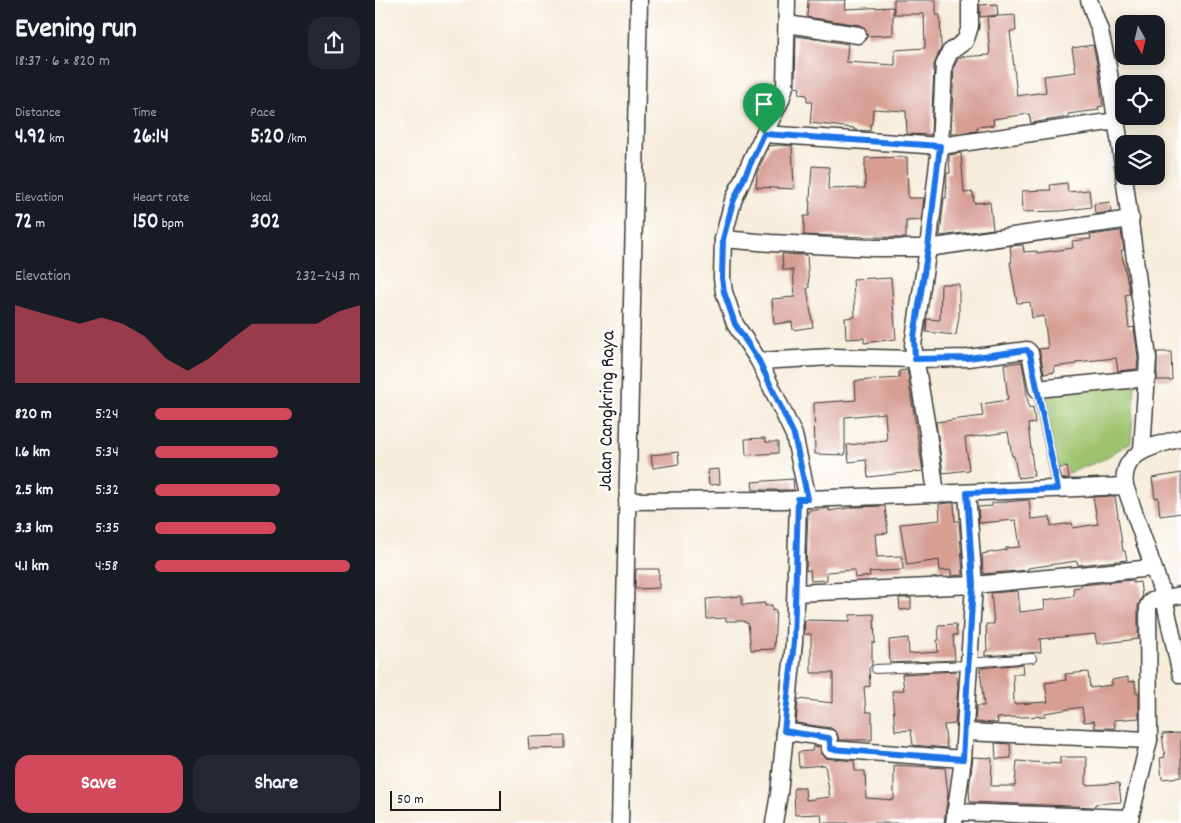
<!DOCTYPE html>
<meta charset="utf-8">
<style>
:root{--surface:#171b24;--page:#242831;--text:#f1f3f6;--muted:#9ea1a6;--accent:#d1495b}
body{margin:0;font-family:Dekko,sans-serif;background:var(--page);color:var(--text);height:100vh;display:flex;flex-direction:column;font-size:19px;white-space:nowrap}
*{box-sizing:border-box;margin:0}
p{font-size:16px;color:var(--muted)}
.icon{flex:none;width:28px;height:28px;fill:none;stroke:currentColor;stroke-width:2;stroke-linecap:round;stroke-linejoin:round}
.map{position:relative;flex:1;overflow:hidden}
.side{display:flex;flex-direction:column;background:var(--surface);width:375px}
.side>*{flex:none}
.needle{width:32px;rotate:172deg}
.fabs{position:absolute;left:740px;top:15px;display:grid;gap:10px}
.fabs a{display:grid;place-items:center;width:50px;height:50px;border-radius:10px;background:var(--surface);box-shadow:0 2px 12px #0003;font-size:25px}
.scale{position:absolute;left:15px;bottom:12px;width:111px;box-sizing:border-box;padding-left:5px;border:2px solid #1c1c1c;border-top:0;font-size:14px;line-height:18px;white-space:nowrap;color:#1c1c1c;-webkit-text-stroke:4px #fff;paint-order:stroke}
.pin{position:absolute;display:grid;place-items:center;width:42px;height:42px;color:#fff;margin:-51px -21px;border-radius:50% 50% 50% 0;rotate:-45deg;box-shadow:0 0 5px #0007}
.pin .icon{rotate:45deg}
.round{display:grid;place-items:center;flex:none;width:52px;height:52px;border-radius:15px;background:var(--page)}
.head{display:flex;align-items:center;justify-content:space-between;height:85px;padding:0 15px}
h1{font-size:28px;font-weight:700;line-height:38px}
.stats{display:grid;grid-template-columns:repeat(3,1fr);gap:8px;height:85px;padding:5px 15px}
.stats div{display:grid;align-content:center}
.stats b{font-size:21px;font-weight:700}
.stats small{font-size:14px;font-weight:400}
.stats p{font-size:14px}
.chart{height:140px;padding:10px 15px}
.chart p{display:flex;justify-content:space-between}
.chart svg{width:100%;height:90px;margin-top:5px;fill:var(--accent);opacity:.7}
.action{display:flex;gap:10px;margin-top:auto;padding:10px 15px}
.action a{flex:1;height:58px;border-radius:15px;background:var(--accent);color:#fff;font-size:20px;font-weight:700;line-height:58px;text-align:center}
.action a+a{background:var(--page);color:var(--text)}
ul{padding:0 15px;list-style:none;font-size:16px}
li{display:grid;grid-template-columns:80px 60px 1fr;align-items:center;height:38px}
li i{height:12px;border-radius:6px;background:var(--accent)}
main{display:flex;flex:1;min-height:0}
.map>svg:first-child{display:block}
</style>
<main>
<section class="side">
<div class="head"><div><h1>Evening run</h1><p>18:37 · 6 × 820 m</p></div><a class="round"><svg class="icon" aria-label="share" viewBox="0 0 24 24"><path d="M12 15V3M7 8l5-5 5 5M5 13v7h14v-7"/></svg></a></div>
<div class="stats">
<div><p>Distance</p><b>4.92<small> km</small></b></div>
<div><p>Time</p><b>26:14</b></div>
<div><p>Pace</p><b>5:20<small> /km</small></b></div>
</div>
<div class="stats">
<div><p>Elevation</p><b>72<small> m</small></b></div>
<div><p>Heart rate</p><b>150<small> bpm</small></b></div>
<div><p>kcal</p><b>302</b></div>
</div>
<div class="chart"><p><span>Elevation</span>232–243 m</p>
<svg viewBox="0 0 160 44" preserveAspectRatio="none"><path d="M0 44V6L10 9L20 12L30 15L40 12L50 15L60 21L70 32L80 38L90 32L100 23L110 15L120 15L130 15L140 15L150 9L160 6V44z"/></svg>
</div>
<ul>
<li><b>820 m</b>5:24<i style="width:67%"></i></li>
<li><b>1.6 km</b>5:34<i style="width:60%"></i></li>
<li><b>2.5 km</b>5:32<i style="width:61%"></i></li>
<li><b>3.3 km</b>5:35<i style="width:59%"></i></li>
<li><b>4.1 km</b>4:58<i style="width:95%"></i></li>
</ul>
<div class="action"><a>Save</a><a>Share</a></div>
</section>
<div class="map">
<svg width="806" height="823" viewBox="0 0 806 823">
<rect width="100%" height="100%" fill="#fff"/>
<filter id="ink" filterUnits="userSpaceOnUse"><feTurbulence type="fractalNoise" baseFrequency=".02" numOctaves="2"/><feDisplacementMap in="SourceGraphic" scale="10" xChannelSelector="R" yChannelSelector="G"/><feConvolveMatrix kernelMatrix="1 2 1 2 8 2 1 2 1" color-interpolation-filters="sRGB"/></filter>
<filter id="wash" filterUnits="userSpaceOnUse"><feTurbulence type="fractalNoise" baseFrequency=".0096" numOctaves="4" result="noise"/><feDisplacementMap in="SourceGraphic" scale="20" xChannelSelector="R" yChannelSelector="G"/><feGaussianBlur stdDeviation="1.12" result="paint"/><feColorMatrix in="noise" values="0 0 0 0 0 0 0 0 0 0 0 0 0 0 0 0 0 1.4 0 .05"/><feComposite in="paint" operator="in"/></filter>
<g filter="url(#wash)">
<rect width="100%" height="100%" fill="#f6eddb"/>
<!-- green -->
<path fill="#9ec36e" stroke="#5d7045" d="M760,383L756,442L727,460L694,473L691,466L682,465L666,390Z"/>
<g id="blocks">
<!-- building -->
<g fill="#d79f94">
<path d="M433,0H471L470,9L518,7V35L493,36L490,28L485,25L432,17Z"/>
<path d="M519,0H561V15H565L566,48L559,65L556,135L532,134L531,111L498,109L497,124H495V131L479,130V128L435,123L437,102H432V95L424,94L425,88L420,87L421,36L473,44L471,62L520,65V50L550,48L549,14H519Z"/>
<path d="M622,4L623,15L605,17V5Z"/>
<path d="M640,15L641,31H635L642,96L671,92L669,76L701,72L697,48L718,45L723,69L728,106L723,107L724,110L693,114V117L656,123L654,114L618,119L619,125L602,127V131L576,134L579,67L583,59L586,57L615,55L612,17Z"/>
<path d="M404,145L417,146L419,189L381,187L382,173L394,146Z"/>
<path d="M586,153L589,193L598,192L599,203L615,202L618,229L565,236L569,198H571L572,173H575L574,155Z"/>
<path d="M532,157L533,198H549L546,220L531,221V238L429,235V216H434L437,166L454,167L453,189L490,188V158Z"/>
<path d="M692,183L693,192L714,190L716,207L686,211L648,212L647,191L676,190L675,185Z"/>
<path d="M735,202L736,212L720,214L719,204Z"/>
<path d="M746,231L749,250H746L755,294L750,295L754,328L759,327L763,358L762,369L743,371L741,358L701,362V364L679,367L680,372L669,374L664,349L673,348L669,316L657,318L655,302L642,303L635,262H637L635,246L648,245L649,252L662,251V253L698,248L697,241L716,239L715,235Z"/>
<path d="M407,254L432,255L434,288H432L438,327L418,330L417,322L399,324L397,299L420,297L418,270H408Z"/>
<path d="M499,278V279L516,278L521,339L489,343V338L471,339L470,318L480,317L478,279Z"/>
<path d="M566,284H584V316L581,335L551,332L552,319L565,320Z"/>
<path d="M782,352H796L797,380H782Z"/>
<path d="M647,362L654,408L658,407L660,423L653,424L659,476L643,478L639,456H637L633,432L590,438L594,470L568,473L561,422L608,416L606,404L633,400L629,364Z"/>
<path d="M532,370L548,471L493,477L491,460L474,462L472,445L512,441L510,413L470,417V455L440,454L439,403L481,400L480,381L524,378V371Z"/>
<path d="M390,438L391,442H403V453L371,455L370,439Z"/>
<path d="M303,452L304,464L278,468L276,455Z"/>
<path d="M692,467L694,478L687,479L684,468Z"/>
<path d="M344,469L345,484L334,485L333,470Z"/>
<path d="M806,473V513L785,516L783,497L780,498L777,478Z"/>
<path d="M418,479L419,490H378L377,482Z"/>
<path d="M740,496L748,551H750L752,560L703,565L702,561L653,568V570L608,574L607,554L631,550V548L645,547L641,520L604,523L603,507L617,506V503L654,500L656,519L675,517L676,526L697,523L698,528L723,524L718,497Z"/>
<path d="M576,503H579L580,521H584L588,575L576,576V570L565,571L564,560L532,565L525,524L565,520L564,504Z"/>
<path d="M510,506L513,533L500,534L502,557L527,556L528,570L494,572L495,576L480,578L479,570L452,572V580L436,581L435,570L431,571L433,511L454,508V511L479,507Z"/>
<path d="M261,569H284V588L260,589Z"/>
<path d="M758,580V583L765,582L767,597L763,606V639L722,644L720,634L665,639L666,652L610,656V651H612L611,624H619L616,593L643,591L645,612L670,609L669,600L699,596L698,588L706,587V585Z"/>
<path d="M367,596V605L390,603V606L397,605V611L401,610L399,649L376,650L373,623H370V621H351V618L332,619L331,599Z"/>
<path d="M524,598H536V609L525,610Z"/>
<path d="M499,614L500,643H497V665L494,668L495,686L489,687L491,712H497V740H464L462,733L456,728L421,723L423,699L458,703V673H436V634H429L430,620L475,621V615Z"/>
<path d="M581,624L582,635H578L580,660L515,663L514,640L533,638L534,654L563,652L562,640H564L563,625Z"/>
<path d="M648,664L649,674H638L639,704L673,702L670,683L691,680L690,674L713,672L715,688L737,685V680L753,677V682L760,681L761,693H764V718L739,720L740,728H720L719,721L709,722L707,707L670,713V716L622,718L623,723L600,722L601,706H609L605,668Z"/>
<path d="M581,671L583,687L580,724L569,725L572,748L538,745L536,730L520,731L517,691L529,690L527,674Z"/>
<path d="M806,733V777L787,779L785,758L790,757L787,734Z"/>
<path d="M190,736V748L154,749L153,737Z"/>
<path d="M620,743L635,744L636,758L621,759Z"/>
<path d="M438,746L445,747L446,754L450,758L479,761L480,771H490L491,798L519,800V765L570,768L573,794L569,823H447L446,814L420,815L419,788H430L431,800L455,797L450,765L424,767L423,752L437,751Z"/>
<path d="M598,757L617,758L616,786H640L642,761L685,764V757H712L711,785L744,783L746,802L720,804V807L595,802L594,789Z"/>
</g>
</g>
</g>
<g filter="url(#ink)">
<use href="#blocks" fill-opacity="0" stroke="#3d3b39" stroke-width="1"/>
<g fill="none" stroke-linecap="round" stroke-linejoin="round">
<!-- service casing -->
<g stroke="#3d3b39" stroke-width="10">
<g id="service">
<path d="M662,389L683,489"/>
<path d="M594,663L657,658"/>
<path d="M501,669L594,665"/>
</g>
</g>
<!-- minor casing -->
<g stroke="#3d3b39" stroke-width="19">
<g id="minor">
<path d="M412,0L410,86L406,100L379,154L358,201L348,239L347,278L349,292L360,324L384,361L419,435L433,499"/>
<path d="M714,0L725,31L733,67L749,171"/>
<path d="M412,24L483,35"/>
<path d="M389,134L565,146L741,121"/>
<path d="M749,176L773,358L767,450"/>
<path d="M348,239L396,243L499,248H553L756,219"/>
<path d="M384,361L457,357L540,359L593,358L652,350L655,353L662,389L773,378"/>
<path d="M806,438C780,446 745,451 750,486L789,598L806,675"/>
<path d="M561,494L553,433L538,345L553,248L565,146L569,65L575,52L590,41L592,36L595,26V0"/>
<path d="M252,501L408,500L750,486"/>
<path d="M421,593L599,585L778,568"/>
<path d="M409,731L454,738L455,749L588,759"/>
<path d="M590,732L774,740"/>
<path d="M580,812L755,818"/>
<path d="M245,823L264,0"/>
<path d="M399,823L404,794L419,642L423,499"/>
<path d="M579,823L588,759L599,585L592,493"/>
<path d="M754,823L774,740L773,606L776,601L806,595"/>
</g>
</g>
<!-- service -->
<use href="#service" stroke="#fff" stroke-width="8"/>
<!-- minor -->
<use href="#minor" stroke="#fff" stroke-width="16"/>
</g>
</g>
<g fill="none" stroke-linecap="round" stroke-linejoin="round" filter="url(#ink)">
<!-- route casing -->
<g stroke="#fff" stroke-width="10">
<path id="route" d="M389,134L565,146L553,248L539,337L540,359L593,358L652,350L655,354L683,489L592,493L598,584L588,759L456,749L454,738L409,731L419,642L423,499H433L419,435L384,361L360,324L349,292L347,278L348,239L358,202Z"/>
</g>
<!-- route -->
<use href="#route" stroke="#1a73e8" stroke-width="6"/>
</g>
<g text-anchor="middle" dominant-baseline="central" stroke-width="5" stroke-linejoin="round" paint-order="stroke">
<!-- street labels -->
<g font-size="20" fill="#1c1c1c" stroke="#fff">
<text transform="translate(233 411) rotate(-89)">Jalan Cangkring Raya</text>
</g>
</g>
</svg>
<div class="fabs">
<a><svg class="needle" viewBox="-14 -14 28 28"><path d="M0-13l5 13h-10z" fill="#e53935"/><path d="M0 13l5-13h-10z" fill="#9ea1a6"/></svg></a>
<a><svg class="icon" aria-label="locate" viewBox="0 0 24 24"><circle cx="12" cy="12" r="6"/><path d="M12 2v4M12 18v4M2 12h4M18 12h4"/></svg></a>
<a><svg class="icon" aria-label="layers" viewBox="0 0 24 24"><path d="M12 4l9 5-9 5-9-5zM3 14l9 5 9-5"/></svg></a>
</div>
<div class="scale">50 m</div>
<div class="pin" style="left:389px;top:134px;background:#1e9e55"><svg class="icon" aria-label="arrive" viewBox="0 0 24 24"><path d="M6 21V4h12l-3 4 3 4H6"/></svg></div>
</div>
</main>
